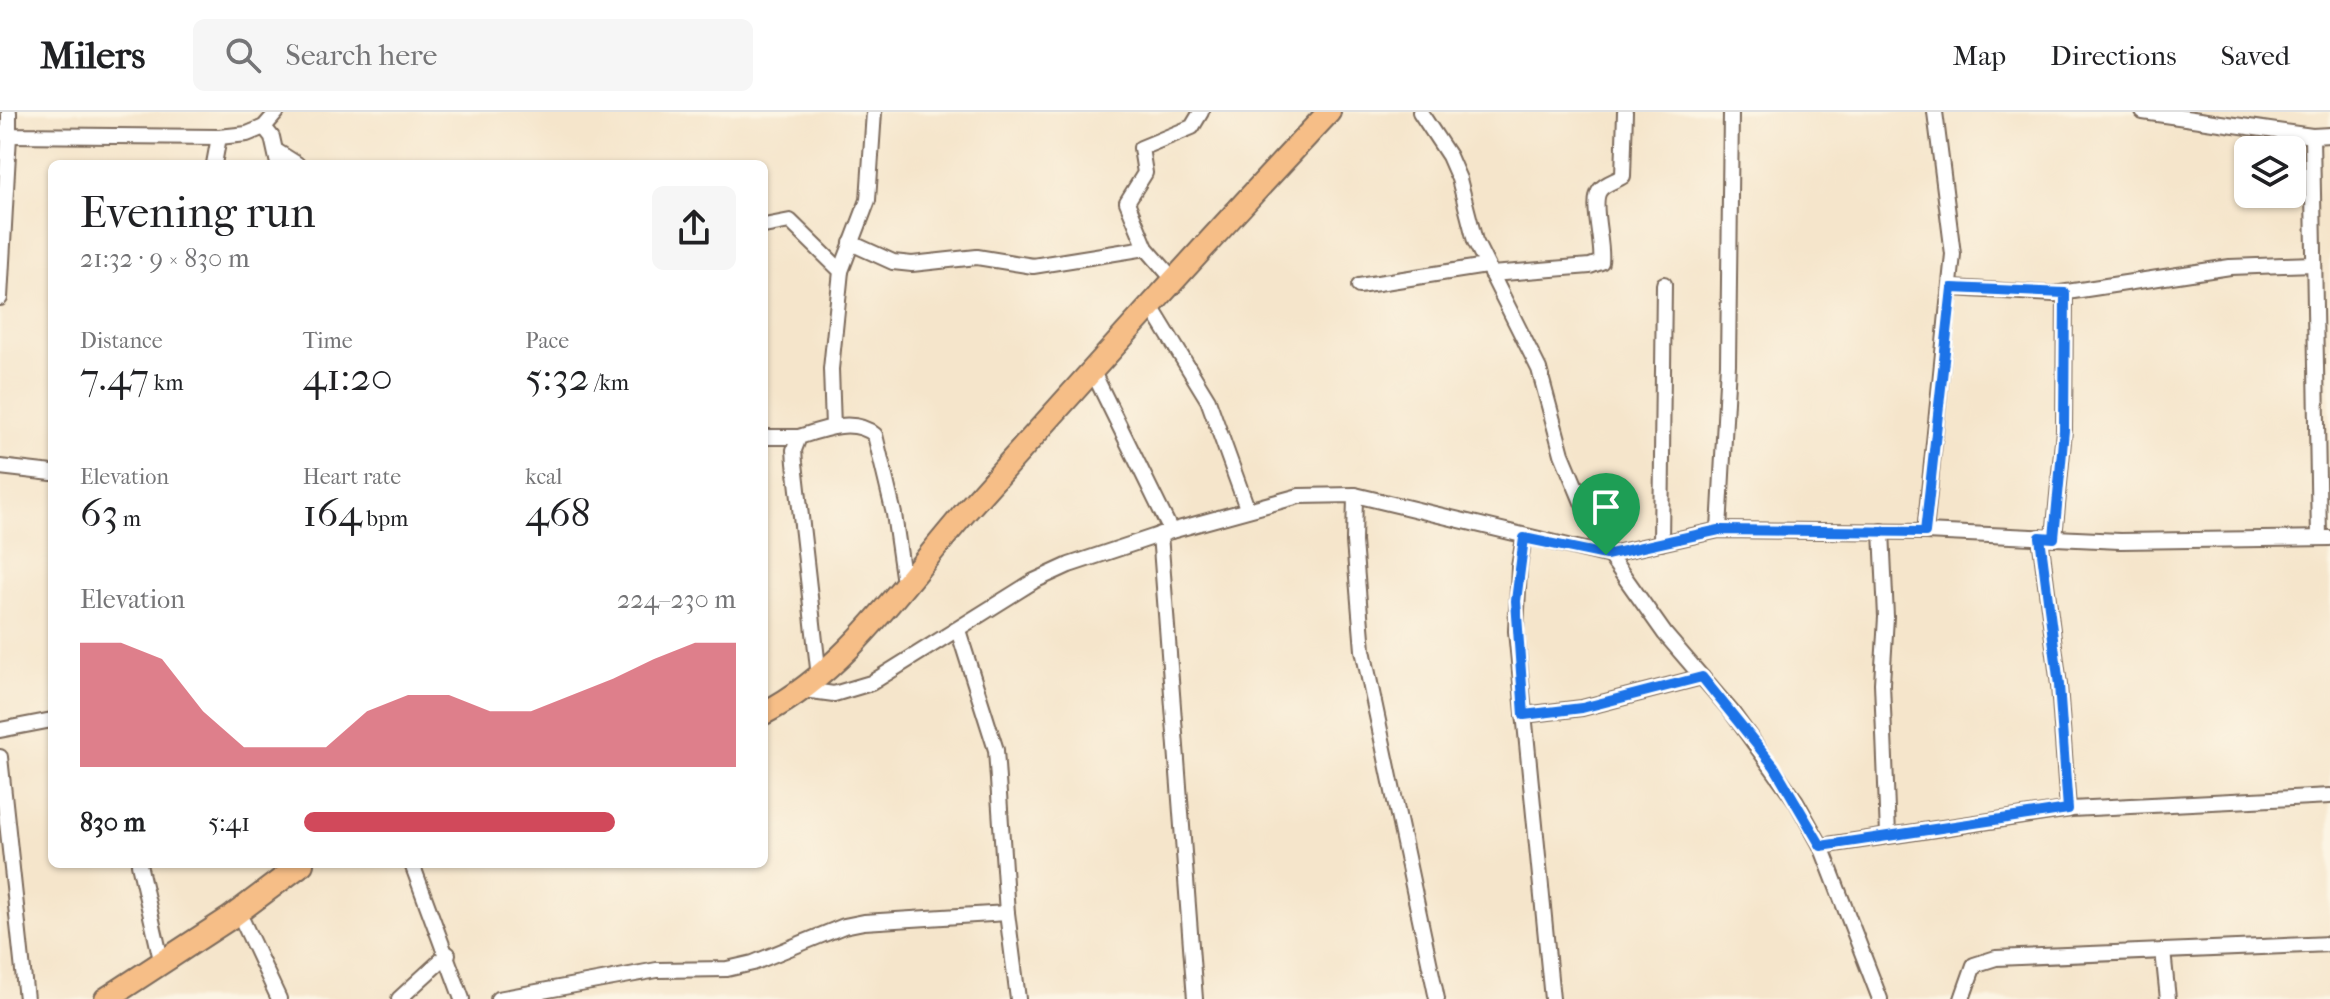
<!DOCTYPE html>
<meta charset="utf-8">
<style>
:root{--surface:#fff;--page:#f6f6f6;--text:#202124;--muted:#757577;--line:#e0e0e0;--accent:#d1495b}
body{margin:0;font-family:"IM FELL French Canon",serif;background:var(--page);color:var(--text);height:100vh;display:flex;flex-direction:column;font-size:30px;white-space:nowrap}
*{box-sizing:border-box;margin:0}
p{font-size:26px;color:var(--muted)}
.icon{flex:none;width:44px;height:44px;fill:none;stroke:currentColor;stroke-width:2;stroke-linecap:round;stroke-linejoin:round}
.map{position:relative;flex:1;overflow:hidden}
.panel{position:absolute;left:48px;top:48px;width:720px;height:708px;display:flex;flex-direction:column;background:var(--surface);border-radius:12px;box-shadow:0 2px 6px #0004}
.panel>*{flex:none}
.tools{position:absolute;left:2234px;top:24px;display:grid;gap:16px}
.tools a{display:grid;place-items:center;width:72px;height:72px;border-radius:12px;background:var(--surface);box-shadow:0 2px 6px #0004;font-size:40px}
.pin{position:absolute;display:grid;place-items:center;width:68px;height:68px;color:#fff;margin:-82px -34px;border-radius:50% 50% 50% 0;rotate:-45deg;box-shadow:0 0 8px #0007}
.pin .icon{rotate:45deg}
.round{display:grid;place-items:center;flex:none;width:84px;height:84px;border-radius:12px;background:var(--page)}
.summary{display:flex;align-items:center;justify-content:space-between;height:136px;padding:0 32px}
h1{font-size:44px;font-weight:600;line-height:60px}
.stats{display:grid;grid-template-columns:repeat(3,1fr);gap:12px;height:136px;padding:8px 32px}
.stats div{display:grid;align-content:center}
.stats b{font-size:40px;font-weight:600}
.stats small{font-size:22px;font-weight:400}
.stats p{font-size:22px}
.chart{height:224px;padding:16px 32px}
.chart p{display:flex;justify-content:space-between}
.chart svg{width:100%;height:144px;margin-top:8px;fill:var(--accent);opacity:.7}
ul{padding:0 32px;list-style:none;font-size:26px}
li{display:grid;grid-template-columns:128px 96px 1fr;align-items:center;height:60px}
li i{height:20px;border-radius:10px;background:var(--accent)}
header{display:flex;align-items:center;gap:48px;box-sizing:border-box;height:112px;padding:0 40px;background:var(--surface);border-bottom:2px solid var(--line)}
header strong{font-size:38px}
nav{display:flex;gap:44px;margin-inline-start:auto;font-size:28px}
.search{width:560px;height:72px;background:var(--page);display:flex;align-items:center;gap:20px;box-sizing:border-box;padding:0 28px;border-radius:12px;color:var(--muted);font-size:30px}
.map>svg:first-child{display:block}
</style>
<header>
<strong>Milers</strong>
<div class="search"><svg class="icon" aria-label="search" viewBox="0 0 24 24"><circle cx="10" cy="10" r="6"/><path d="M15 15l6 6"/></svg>Search here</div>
<nav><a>Map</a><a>Directions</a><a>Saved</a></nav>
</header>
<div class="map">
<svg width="2330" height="887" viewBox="0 0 2330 887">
<rect width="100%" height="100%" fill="#fcf5e5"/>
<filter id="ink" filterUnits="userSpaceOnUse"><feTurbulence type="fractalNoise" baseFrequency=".0125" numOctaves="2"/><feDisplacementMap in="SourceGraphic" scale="16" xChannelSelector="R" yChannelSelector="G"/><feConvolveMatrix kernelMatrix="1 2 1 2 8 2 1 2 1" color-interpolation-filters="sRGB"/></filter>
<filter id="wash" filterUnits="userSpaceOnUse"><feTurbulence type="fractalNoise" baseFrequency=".006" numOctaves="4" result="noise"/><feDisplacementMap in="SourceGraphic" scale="32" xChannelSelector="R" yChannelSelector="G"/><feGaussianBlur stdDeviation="1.8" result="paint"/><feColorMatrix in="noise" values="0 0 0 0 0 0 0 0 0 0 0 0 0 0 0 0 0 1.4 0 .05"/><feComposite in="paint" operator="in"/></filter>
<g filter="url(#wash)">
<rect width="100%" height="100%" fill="#f5e5cb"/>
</g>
<g filter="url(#ink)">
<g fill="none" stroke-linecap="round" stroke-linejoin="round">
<!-- street casing -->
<g stroke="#7c6b5b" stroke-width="18">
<g id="street">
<path d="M9,0V23L219,25L247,22L264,15L277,0"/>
<path d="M1420,0L1449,44L1459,67L1475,129L1539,257L1562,342L1597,426L1665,522L1731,599L1796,689L1821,734L1880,887"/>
<path d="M2143,0L2312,24L2330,23"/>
<path d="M264,15L272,25L278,52"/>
<path d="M2312,24L2319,426"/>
<path d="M278,40L297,52"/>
<path d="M214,52L219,25"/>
<path d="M764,114L790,109L841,159L831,257L833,315"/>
<path d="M851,131L893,150L912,152L977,145L1033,154L1146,136"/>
<path d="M841,159L868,88L874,0"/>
<path d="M1491,162L1590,154L1601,150C1604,132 1590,90 1600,78C1605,71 1616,69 1623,64L1625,0"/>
<path d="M1173,167L1146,136L1127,90L1145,61L1141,36L1192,15L1201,0"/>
<path d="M1359,174L1486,154"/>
<path d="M1952,176L2054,182L2230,155L2314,152"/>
<path d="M0,186L9,23L1,21"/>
<path d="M1150,193L1208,288L1247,396"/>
<path d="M1093,260L1171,419"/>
<path d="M764,325H799"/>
<path d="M0,355L52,361"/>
<path d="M1355,383L1354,430L1363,538L1437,887"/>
<path d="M1719,418L1728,252L1731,0"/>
<path d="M1882,419L1886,505L1882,571L1888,723"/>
<path d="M1925,420L1953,142L1935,0"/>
<path d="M1160,422L1195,887"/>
<path d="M2040,425L2059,573L2068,697"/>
<path d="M1524,426L1519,455L1516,519L1552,887"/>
<path d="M2054,426L2064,318L2065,181"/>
<path d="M1661,431L1664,172"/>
<path d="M958,518L996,638L1007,801L1018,887"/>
<path d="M819,565L795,351L794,338L799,325C823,317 854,305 875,323L894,402L904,471"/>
<path d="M804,578L834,582L871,571L1034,469L1069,453L1171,419L1299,384L1355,383L1606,443L1719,418L1925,420L2120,429L2330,426"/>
<path d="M1524,603L1582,596L1702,565"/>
<path d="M0,618L52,608"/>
<path d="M0,645L26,887"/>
<path d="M1821,734L2071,697L2330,684"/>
<path d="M139,752L162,852"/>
<path d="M412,752L462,887"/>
<path d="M243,810L279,887"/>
<path d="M2163,839L2168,887"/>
<path d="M399,887L448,842"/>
<path d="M498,887L657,858L727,857L753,851L844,814L864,810L1007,801"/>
<path d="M1962,887L1974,853L1996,846L2330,832"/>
</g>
</g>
<!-- primary casing -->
<g stroke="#7c6b5b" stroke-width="26">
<g id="primary">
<path d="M764,601C846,560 909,464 969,396C1088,263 1207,130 1329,0"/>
<path d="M106,887L230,806L302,752"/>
</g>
</g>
<!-- street -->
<use href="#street" stroke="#fff" stroke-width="14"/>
<!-- primary -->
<use href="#primary" stroke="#f6be87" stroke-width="22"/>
</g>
</g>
<g fill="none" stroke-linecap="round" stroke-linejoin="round" filter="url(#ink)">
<!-- route casing -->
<g stroke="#fff" stroke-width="16">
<path id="route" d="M1952,176L2065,181L2064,318L2054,426L2040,425L2059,573L2068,697L1821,734L1774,654L1702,565L1582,596L1524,603L1516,489L1524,426L1606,443L1719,418L1925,420Z"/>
</g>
<!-- route -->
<use href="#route" stroke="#1a73e8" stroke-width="10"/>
</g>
</svg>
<div class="tools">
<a><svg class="icon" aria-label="layers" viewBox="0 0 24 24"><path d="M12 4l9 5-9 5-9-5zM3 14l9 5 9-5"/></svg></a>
</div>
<div class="pin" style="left:1606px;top:443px;background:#1e9e55"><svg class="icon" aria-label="arrive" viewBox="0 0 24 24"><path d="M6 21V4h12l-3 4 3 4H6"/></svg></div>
<section class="panel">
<div class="summary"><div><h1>Evening run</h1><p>21:32 · 9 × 830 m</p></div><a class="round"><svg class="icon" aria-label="share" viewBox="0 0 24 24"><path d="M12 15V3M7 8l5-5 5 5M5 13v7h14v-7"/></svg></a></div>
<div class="stats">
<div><p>Distance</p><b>7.47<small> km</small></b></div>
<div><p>Time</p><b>41:20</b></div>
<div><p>Pace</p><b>5:32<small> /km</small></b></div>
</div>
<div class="stats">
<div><p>Elevation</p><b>63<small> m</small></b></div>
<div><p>Heart rate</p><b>164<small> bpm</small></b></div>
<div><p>kcal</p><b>468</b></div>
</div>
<div class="chart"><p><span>Elevation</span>224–230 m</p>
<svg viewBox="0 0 160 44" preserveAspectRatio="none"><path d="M0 44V6L10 6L20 11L30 27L40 38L50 38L60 38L70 27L80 22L90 22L100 27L110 27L120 22L130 17L140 11L150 6L160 6V44z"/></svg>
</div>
<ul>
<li><b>830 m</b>5:41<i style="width:72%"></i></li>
</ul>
</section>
</div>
